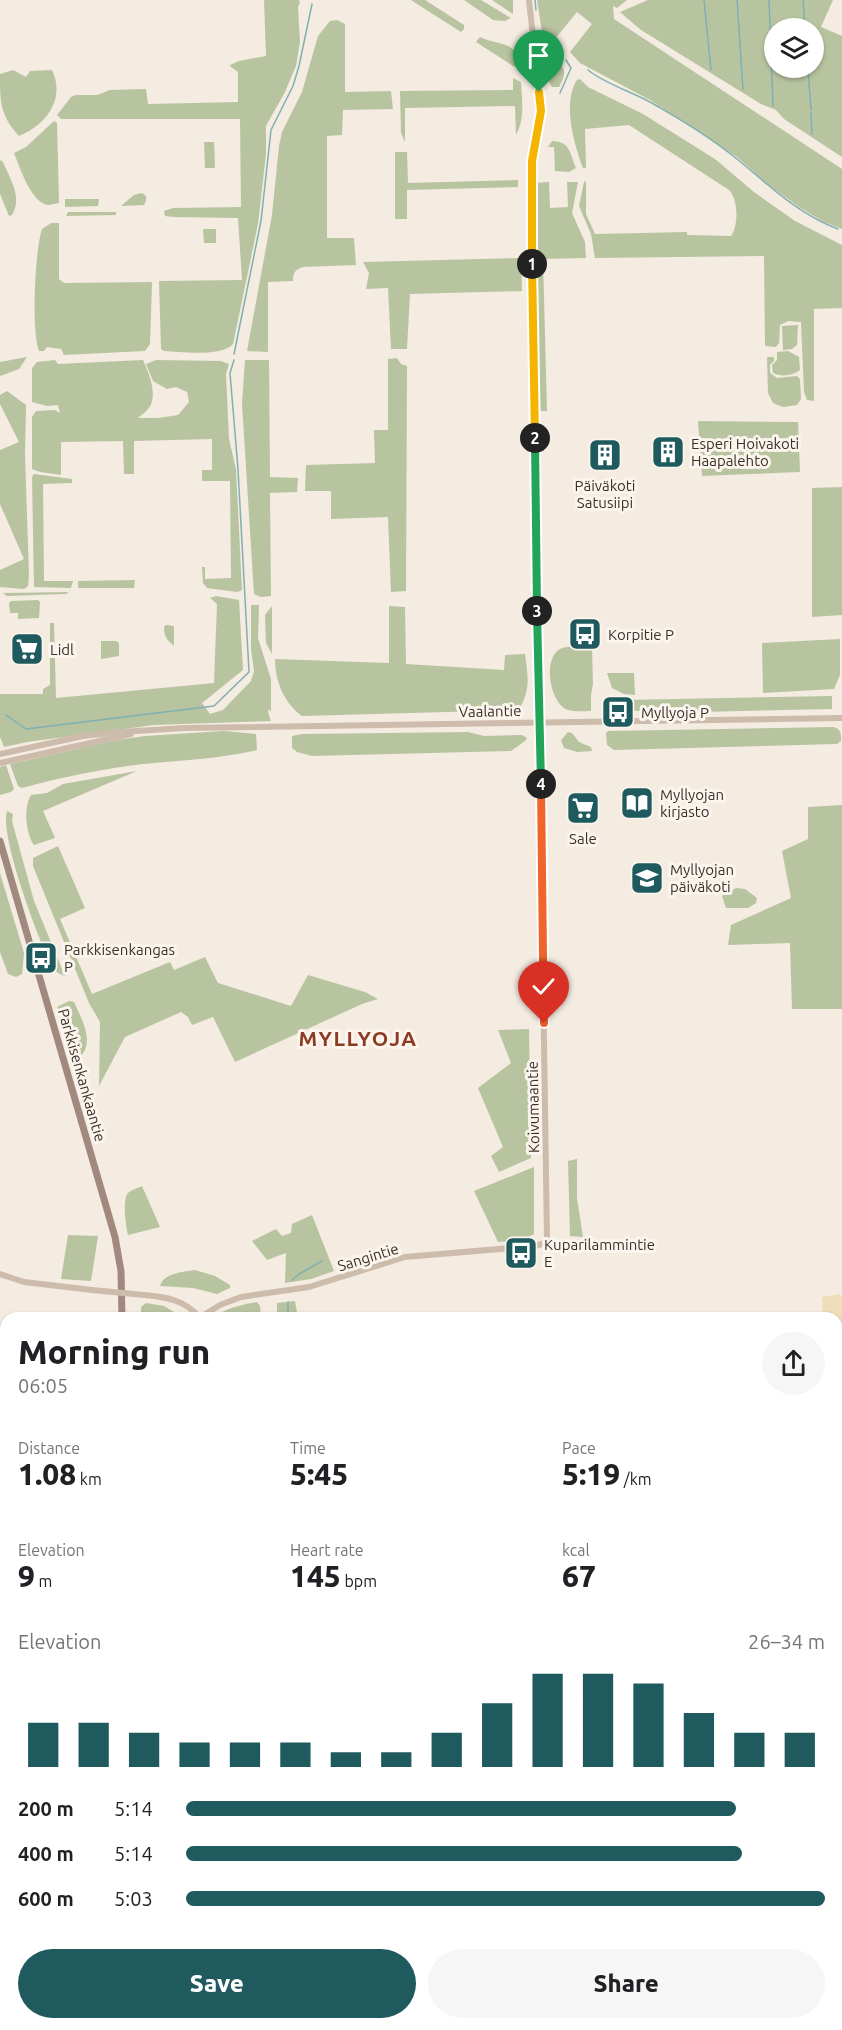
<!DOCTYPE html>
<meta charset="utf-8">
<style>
:root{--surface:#fff;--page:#f6f6f6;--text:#202124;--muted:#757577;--accent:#1f5a5e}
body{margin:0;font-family:Ubuntu,sans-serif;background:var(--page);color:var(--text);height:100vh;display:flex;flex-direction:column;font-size:22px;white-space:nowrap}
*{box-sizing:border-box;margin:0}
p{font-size:20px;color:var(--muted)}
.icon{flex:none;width:33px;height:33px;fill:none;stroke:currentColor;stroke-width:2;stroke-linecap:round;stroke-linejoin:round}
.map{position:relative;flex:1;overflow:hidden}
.side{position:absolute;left:0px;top:1312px;width:843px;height:718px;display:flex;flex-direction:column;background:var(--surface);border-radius:18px 18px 0 0;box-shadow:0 2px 4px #0004}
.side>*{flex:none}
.controls{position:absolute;left:764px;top:18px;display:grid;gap:12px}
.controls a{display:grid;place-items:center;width:60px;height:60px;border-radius:50%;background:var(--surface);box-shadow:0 2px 4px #0004;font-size:30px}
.pin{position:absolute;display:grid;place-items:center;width:51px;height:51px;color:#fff;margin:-62px -26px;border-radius:50% 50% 50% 0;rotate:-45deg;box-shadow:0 0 6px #0007}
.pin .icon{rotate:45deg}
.km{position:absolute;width:30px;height:30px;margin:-15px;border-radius:50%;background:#222;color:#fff;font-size:16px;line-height:30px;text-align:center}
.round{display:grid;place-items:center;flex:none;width:63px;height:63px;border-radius:32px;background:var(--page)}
.overview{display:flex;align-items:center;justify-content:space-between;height:102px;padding:0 18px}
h1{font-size:33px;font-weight:800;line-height:45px}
.figures{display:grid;grid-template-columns:repeat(3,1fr);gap:9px;height:102px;padding:6px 18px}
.figures div{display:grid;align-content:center}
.figures b{font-size:30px;font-weight:800}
.figures small{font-size:16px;font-weight:400}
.figures p{font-size:16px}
.chart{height:168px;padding:12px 18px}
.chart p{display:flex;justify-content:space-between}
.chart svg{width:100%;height:108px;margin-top:6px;stroke:var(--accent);stroke-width:6}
.primary-button{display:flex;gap:12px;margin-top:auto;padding:12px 18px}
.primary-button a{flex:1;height:69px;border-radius:36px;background:var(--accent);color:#fff;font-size:24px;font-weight:800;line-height:69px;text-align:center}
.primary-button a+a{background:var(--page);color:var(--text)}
ul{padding:0 18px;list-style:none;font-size:20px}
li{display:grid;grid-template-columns:96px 72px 1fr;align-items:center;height:45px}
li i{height:15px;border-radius:8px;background:var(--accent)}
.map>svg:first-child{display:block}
</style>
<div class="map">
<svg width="842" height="2030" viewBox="0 0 842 2030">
<rect width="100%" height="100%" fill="#f4ebe1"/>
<!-- green -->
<g fill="#b8c4a0" fill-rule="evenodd">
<path d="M264,0H299L300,3L298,7L300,42L296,66L285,92L266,126V154L258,224L233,344C222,357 181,352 164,351L161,349L159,281L242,280L238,218L173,217L165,216L164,211L173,208L241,207L240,119H61L57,115L71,97L76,95H97L110,90L146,89L148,104L238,102V72L231,67L230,65L239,61L266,56Z"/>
<path d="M411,0H425L464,25V29L461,32Z"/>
<path d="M464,0H481L511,18L505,21L493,20Z"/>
<path d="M492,0H513V14Z"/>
<path d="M537,0H627L617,8L613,6L614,19L842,169V229L824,222L799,207L770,186L737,157L650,100L580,63L570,52L592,24L577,12L554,40L543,38Z"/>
<path d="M648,0H833L821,27L842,36V157L784,119L776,110L761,104L641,30L620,12ZM774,28H813V68H774Z"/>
<path d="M337,20L345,24V92L391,91L393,109L343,110L342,135L327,136V238H354L356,265L303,267C295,270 293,272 293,281L268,282V352L247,351L272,215L279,146L282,132L302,92L318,36L330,21Z"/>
<path d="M480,37C498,46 517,40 520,65L517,67L513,66L476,42Z"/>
<path d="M554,60C568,67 565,76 559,87H552C545,77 547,69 554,60Z"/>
<path d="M13,70L26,77L30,71L52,70C66,99 46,125 19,136C0,115 0,102 0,74Z"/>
<path d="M513,78L521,82C522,101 525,118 516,135L515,106L405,108V142L401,133L400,91L513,90Z"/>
<path d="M580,79L588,87L643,114L715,159L754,192L795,221L842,245V308L814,309V401L807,400L804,392L801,322L788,321L780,325L779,343L776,347L765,346L764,256L595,258L591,234L579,206L584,182L586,181V214L595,234L687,232V235L731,236C739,225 738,199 729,190L629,125L585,129L586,168H583C574,144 562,103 577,80Z"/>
<path d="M54,121L57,123L59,203C58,203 50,205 49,205C31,204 20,167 14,153L26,147Z"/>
<path d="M552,141C571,142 569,152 576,168L569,172L555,171L554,147H548Z"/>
<path d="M204,142H214L215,168H205Z"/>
<path d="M395,152H407L408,183L518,180V187L407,190V219H395Z"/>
<path d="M0,160L3,162C10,179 23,198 12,215L9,216L0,194Z"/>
<path d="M549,182L550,208L568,207L567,182H578L572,213L585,242L586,258L543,259L547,411H539L535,183Z"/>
<path d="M142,193L146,196V201L144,205L121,206L134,195Z"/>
<path d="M65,199H99L98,206L65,207Z"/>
<path d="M68,212H116V215L66,216Z"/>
<path d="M51,223H59V279L64,283L152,282L150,344L145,351L64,355L61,349L47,347L44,351H39C31,331 35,250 42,229Z"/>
<path d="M203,229H216V243H204Z"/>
<path d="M521,258L522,291L410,294L407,349H391L388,288L366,289L369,273L363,262Z"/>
<path d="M798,325L797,345L792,349L783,350L782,326Z"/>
<path d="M788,351L799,357L800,370C793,376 780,377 773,373L772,365L777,360V352Z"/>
<path d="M27,357L19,369L0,376V362Z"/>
<path d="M767,357H774V361L770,365V373L777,378L797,376L800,379L801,399L797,405L783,407L773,403L768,393Z"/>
<path d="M397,358L401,364L407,366L406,591L391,592L388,517L331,519V491H305L306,465L375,463L374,430H388V359Z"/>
<path d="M55,360L58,364L143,360C149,373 158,395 149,408C146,412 141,415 138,418H158L178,415L189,402L187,392L176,387L167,389L153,381L146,364L156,360L221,361L229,364L226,374L229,439L236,469L242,590L237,592L207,588L203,583L202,567H205V579L231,578L230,481H202V470H212V439L134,441V474H124L123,441L61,442V475L40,472L32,469V417L36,411L55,410L60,413L58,405L47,406L32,402V368L37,362Z"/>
<path d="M245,360H269L270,477L298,478L297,492L270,493L271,596L261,597L254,594L242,404Z"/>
<path d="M7,391L26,405L25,455L29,575L28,586L24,589L0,587V570L24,559L0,504V450L19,442L0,404V395Z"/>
<path d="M698,421L798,422L800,472L702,476Z"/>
<path d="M34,474L72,479V483L43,484L44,581H73L71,588L34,587L32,477Z"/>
<path d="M842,487V615L812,617V488Z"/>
<path d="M135,580L134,588H78V581Z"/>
<path d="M69,592L66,594L7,596L3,593Z"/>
<path d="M216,596L239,600L243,670L202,703L210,714L223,710L251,681L254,671L251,649V605H259L258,638L271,679V712L269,709L268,712L271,721L154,725L27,742L4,747L0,737V694H43V689L50,685V623H54L56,698L214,683L217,604L210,598Z"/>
<path d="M38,600L40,602L39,618L18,619V613H10L9,603L11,601Z"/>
<path d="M272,606V654L266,643L265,615Z"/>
<path d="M389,606L405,607L406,664L504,670L505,655L525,654C528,678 531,688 519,710L302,716C284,703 275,681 275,659L389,663Z"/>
<path d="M166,625L174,626V646C167,640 164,637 164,627Z"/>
<path d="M840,639V675L834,689L763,693L762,643Z"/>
<path d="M101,641H116L119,643V656L101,659Z"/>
<path d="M592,647L593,684L591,695V711C584,711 574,712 568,710C550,704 542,659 560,649C567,645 583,647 592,647Z"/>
<path d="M607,673H634L635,695L624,694L612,688Z"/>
<path d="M832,696V709L657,713L628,710L622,700Z"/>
<path d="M834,727C841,729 841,734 841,741L837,744L614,750L607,745L606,733L609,731Z"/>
<path d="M224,731L256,734L257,750C219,759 182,760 143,764C102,769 62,777 22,788L18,786L10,764L117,740L145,736Z"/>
<path d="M468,732L484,736L522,735L527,738L525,741L511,751L312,756L297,752L292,748V736L302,734Z"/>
<path d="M568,732L572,733L579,742L591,747L592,751L577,752L564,748L561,740Z"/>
<path d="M6,765L14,789L11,792L0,795V767Z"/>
<path d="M137,771L43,811L55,838L34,845C26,834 23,807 31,795L47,793L63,784Z"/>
<path d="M842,805V1009H792L790,943L728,945L731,925L791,898L782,851L808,839V807Z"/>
<path d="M7,811L13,814L12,821L34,901L65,976C59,975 51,967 47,962C45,958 45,953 44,949C33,923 0,835 7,811Z"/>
<path d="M58,846L85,908L60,919L92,994L170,962L174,970L205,957L218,983L291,1006L308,975L365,992L378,999L362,1004L235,1062L213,1017L192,1025L188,1017L181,1012L125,1037L99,1086L100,1022L89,1003L33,866V858Z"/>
<path d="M0,873L24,953L22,974L16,977L8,974L0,952Z"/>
<path d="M736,888L745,889L757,898L756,903L748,908H726L722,896Z"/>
<path d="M69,1001L74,1002C82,1020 98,1047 75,1060L57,1007Z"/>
<path d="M529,1029L531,1158L499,1172L491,1156L503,1147L478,1088L511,1063L498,1030Z"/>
<path d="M577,1159V1198L583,1237L570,1236L568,1161Z"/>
<path d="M534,1167V1234L523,1240L498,1242L474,1191Z"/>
<path d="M142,1186L160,1227L128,1235C126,1226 122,1200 128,1193C131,1190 138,1188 142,1186Z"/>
<path d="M312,1215L334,1271L311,1279L285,1283L286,1253L267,1260L252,1241L276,1229L282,1236L291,1233L292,1224Z"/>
<path d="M68,1235L98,1236L91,1281L61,1279Z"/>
<path d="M195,1270L215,1276L230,1285V1288L217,1294L193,1288L160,1286C164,1273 182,1272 195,1270Z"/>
<path d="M295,1301L298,1318H277V1303Z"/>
<path d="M257,1302L260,1306L261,1316L255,1318H213C225,1308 241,1305 257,1302Z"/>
<path d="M146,1303L164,1306L174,1312L176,1318H141V1307Z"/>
<path d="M837,1530H842V1572L837,1575Z"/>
<path d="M842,1633V1701L837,1690V1634Z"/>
<path d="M2,1730H6V1782L0,1783V1731Z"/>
</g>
<!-- sand -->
<path fill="#efdcb8" d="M840,1294L842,1299V1338L837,1339V1318H823L822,1297Z"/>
<!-- water -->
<g fill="#7fb0b2">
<path d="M842,1338V1528H837V1339Z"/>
<path d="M6,1537V1730L0,1731V1539Z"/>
</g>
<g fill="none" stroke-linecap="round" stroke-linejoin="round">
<!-- stream -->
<g stroke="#7fb0b2" stroke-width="1.5">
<path d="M535,0L536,10"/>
<path d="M704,0L711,70"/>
<path d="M737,0L743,89"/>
<path d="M769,0L773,106"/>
<path d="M803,0L805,28"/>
<path d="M808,68L811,110"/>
<path d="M588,70C608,86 635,92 657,106C684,122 713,139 737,159C769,185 798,214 838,229"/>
<path d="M560,93L571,68L566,60"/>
<path d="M811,113L812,134"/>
<path d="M234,354L261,221L271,130L293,86L299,66L312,4"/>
<path d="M6,715L26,729L214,706L249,672L238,469L230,373L234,360"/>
<path d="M292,1280L299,1274L322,1261"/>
<path d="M288,1318V1302"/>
</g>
<!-- tertiary -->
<g stroke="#cdbbac" stroke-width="6">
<path d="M0,754L83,736L120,732L185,728L842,718"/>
<path d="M0,763L131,734"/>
<path d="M0,1274L24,1282L92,1290"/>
<path d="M144,1295C167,1297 185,1300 200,1318"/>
<path d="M199,1318L220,1305L241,1297L309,1287L405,1257L535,1246L542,1244L547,1240L531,177L532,161L541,111L529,0"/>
<path d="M0,1787L6,1785"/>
</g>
<!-- secondary -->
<g stroke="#a18a7d" stroke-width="7">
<path d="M0,841L115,1237L121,1271L122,1318"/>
<path d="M365,2025L371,2030"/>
</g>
<!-- tertiary-bridge -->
<path stroke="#cdbbac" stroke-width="6" d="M92,1290L144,1295"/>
</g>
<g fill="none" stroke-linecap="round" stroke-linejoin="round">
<!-- split-1 casing -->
<g stroke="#fff" stroke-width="12">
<path id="split-1" d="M532,264V161L541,111L539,92"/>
</g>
<!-- split-2 casing -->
<g stroke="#fff" stroke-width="12">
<path id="split-2" d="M532,264L535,438"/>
</g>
<!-- split-3 casing -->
<g stroke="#fff" stroke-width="12">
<path id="split-3" d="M535,438L537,611"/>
</g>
<!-- split-4 casing -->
<g stroke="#fff" stroke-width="12">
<path id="split-4" d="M537,611L541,784"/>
</g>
<!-- split-5 casing -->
<g stroke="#fff" stroke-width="12">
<path id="split-5" d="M541,784L543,957"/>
</g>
<!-- split-6 casing -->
<g stroke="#fff" stroke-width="12">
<path id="split-6" d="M543,957L544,1023"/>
</g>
<!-- split-1 -->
<use href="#split-1" stroke="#f5b400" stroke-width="8"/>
<!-- split-2 -->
<use href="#split-2" stroke="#f5b400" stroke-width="8"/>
<!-- split-3 -->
<use href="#split-3" stroke="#22a559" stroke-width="8"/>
<!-- split-4 -->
<use href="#split-4" stroke="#22a559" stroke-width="8"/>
<!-- split-5 -->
<use href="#split-5" stroke="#f0652b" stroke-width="8"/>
<!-- split-6 -->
<use href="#split-6" stroke="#f0652b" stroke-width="8"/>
</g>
<!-- icons -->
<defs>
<g id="building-square" transform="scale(1.725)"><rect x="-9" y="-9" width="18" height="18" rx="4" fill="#1f5a5e" stroke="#fbf5ee"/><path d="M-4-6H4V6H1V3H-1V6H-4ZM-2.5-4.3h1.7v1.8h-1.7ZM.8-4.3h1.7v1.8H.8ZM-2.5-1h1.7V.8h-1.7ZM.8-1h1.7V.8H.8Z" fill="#fff"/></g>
<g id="bus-square" transform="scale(1.725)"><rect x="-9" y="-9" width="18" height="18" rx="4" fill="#1f5a5e" stroke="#fbf5ee"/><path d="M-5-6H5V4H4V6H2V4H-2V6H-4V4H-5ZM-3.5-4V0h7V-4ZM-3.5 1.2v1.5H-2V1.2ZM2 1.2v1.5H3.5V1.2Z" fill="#fff"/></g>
<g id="supermarket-square" transform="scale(1.725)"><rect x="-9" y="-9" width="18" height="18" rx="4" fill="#1f5a5e" stroke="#fbf5ee"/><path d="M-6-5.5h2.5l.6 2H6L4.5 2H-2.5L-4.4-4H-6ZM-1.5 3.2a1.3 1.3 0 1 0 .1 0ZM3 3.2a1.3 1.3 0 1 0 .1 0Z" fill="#fff"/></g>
<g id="library-square" transform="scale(1.725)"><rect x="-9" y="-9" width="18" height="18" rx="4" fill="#1f5a5e" stroke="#fbf5ee"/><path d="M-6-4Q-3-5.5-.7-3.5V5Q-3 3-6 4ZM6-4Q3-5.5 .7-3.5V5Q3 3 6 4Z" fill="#fff"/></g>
<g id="school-square" transform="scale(1.725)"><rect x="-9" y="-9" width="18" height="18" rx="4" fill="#1f5a5e" stroke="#fbf5ee"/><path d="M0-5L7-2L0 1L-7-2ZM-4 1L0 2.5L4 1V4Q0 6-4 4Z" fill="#fff"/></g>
</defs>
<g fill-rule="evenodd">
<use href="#building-square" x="668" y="452"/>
<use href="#building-square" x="605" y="455"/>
<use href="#bus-square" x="585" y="634"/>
<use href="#supermarket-square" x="27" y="649"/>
<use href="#bus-square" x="618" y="712"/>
<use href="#library-square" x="637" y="803"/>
<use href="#supermarket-square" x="583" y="808"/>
<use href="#school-square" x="647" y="878"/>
<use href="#bus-square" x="41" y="958"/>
<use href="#bus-square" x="521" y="1253"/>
</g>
<g text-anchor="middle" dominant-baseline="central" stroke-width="6" stroke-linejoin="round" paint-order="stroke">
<!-- poi labels -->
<g font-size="15" fill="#3b302b" stroke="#fbf5ee" text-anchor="start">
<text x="691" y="443">Esperi Hoivakoti<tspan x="691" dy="17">Haapalehto</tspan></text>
<text x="605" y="485" text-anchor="middle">Päiväkoti<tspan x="605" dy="17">Satusiipi</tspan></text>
<text x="608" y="634">Korpitie P</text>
<text x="50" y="649">Lidl</text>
<text x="641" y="712">Myllyoja P</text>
<text x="660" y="794">Myllyojan<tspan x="660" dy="17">kirjasto</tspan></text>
<text x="583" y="838" text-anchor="middle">Sale</text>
<text x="670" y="869">Myllyojan<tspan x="670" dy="17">päiväkoti</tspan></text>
<text x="64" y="949">Parkkisenkangas<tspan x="64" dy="17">P</tspan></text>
<text x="544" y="1244">Kuparilammintie<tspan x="544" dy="17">E</tspan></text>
</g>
<!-- street labels -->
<g font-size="15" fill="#3b302b" stroke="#fbf5ee">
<text transform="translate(490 711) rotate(-1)">Vaalantie</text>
<text transform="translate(82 1075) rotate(74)">Parkkisenkankaantie</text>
<text transform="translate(533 1107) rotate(-91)">Koivumaantie</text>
<text transform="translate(368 1257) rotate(-17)">Sangintie</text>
</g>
<!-- district labels -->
<g font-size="21" font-weight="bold" letter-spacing="1.5" fill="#8c3b22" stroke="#fbf5ee">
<text x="358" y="1038">MYLLYOJA</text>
</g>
</g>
</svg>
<div class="controls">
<a><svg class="icon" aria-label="layers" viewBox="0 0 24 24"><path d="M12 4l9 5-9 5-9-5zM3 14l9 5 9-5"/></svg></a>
</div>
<div class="pin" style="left:539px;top:92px;background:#1e9e55"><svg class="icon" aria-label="arrive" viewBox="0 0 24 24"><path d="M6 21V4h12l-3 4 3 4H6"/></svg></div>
<div class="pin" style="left:544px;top:1023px;background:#d93025"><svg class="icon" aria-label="check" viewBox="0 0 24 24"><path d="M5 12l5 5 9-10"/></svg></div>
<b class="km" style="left:532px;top:264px">1</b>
<b class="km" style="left:535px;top:438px">2</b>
<b class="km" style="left:537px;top:611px">3</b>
<b class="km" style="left:541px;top:784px">4</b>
<section class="side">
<div class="overview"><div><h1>Morning run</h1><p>06:05</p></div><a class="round"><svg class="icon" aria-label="share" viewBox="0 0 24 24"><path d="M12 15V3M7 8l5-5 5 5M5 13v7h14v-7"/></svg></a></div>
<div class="figures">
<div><p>Distance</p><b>1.08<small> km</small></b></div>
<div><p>Time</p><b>5:45</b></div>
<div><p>Pace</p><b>5:19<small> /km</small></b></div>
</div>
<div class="figures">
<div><p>Elevation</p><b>9<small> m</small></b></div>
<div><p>Heart rate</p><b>145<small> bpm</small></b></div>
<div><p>kcal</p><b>67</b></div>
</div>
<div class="chart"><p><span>Elevation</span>26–34 m</p>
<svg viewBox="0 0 160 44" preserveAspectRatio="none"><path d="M5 44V26M15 44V26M25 44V30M35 44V34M45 44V34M55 44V34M65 44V38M75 44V38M85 44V30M95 44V18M105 44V6M115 44V6M125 44V10M135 44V22M145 44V30M155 44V30"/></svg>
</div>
<ul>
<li><b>200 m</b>5:14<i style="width:86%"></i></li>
<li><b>400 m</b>5:14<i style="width:87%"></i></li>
<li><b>600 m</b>5:03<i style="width:100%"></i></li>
</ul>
<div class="primary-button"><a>Save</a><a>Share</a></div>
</section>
</div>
